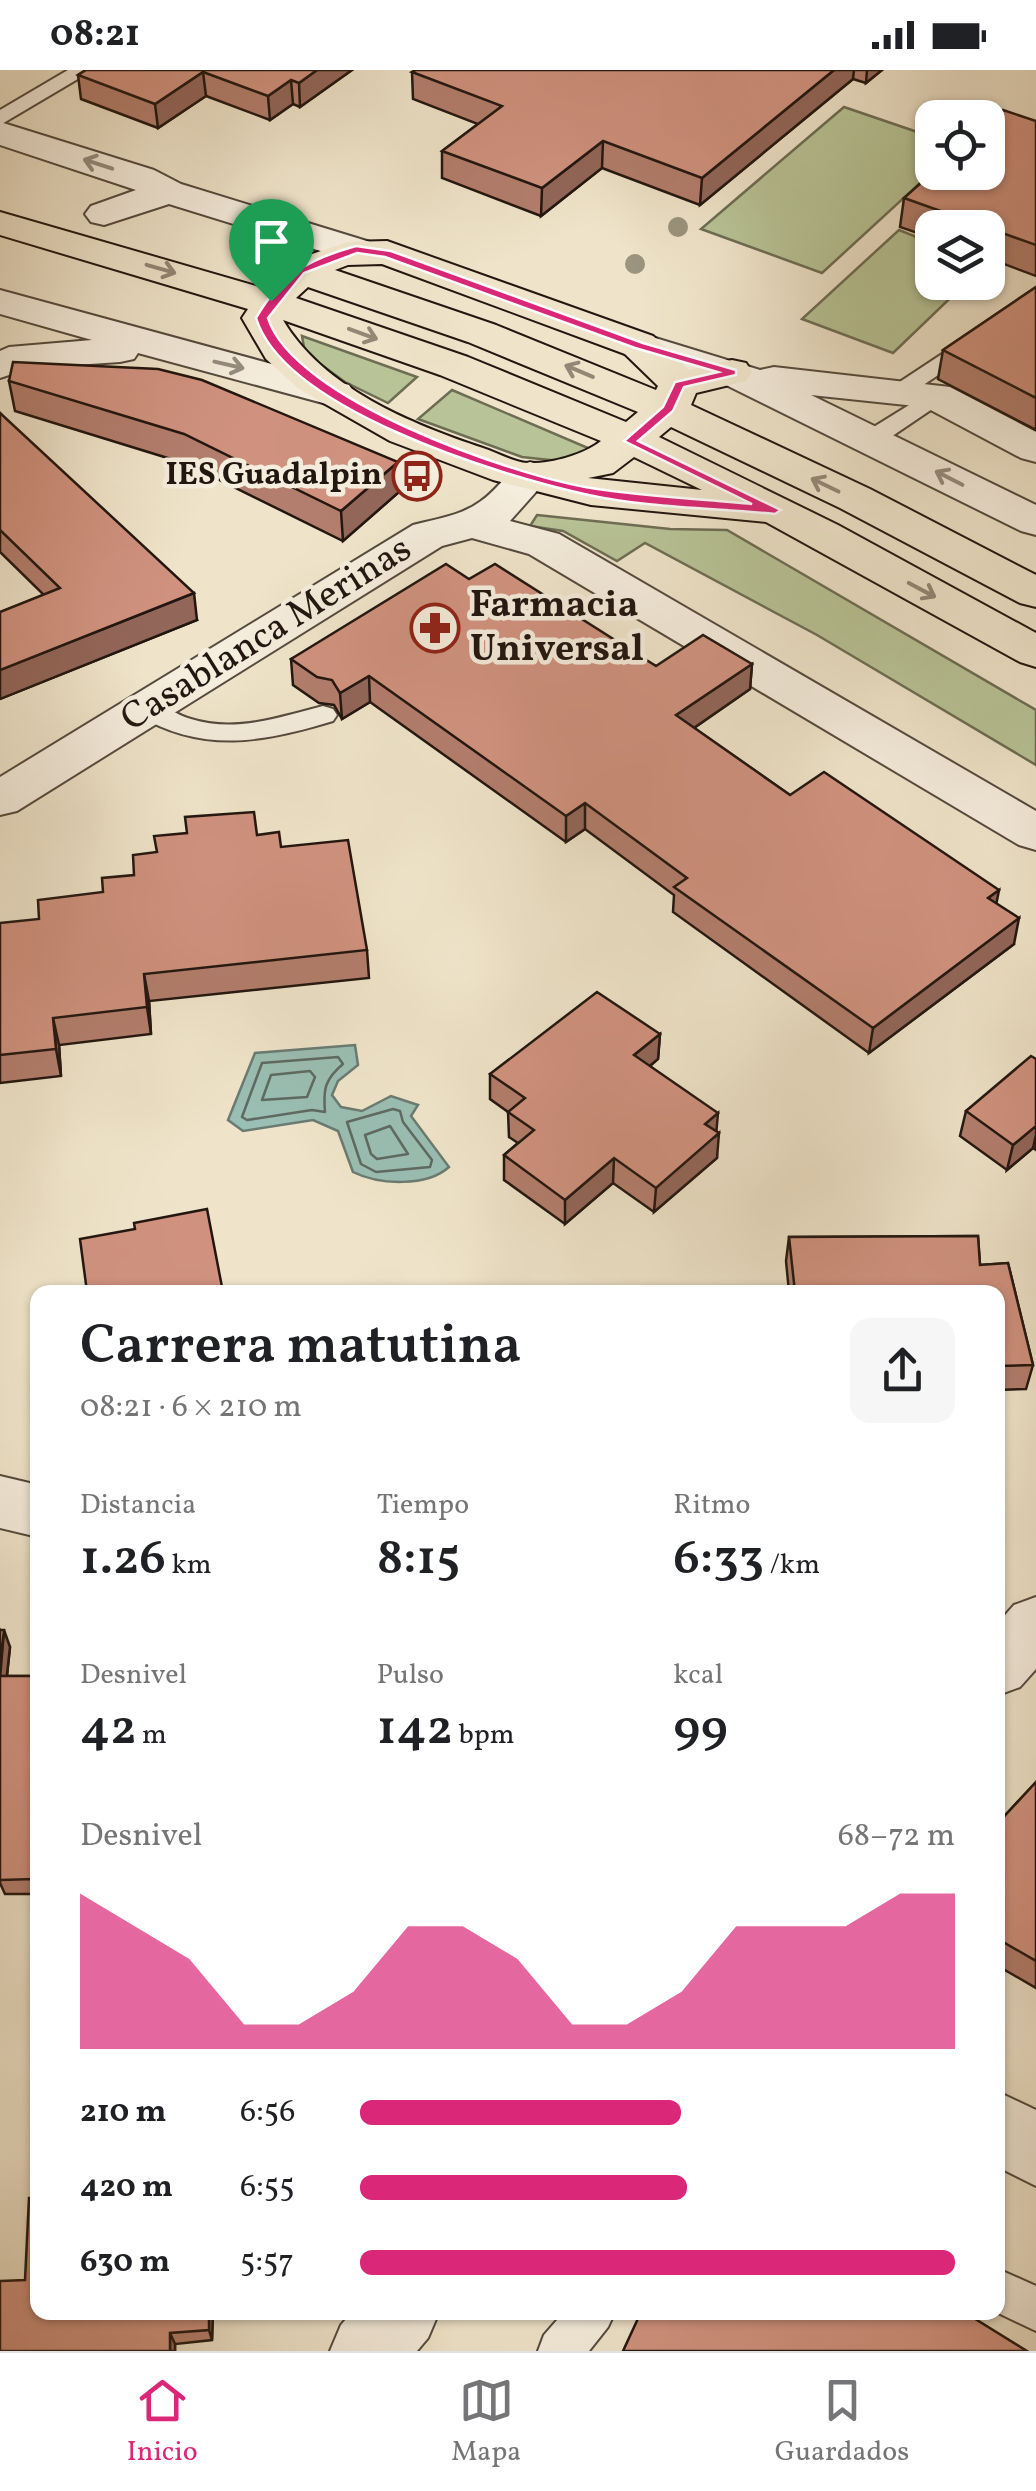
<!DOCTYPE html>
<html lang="es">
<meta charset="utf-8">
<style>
:root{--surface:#fff;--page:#f6f6f6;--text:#202124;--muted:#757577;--line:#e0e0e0;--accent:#db2777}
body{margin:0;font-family:Vollkorn,serif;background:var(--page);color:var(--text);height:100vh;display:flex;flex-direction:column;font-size:38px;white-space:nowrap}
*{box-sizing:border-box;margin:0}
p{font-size:32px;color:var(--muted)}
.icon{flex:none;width:55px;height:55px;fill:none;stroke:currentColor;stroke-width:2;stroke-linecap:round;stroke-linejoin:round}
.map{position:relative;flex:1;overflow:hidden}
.panel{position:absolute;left:30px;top:1215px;width:975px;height:1035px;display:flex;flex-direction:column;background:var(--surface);border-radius:20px;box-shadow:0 2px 8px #0004}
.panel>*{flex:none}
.tools{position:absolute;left:915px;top:30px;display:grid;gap:20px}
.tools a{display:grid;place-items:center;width:90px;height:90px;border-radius:20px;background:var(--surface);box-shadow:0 2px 8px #0004;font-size:50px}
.pin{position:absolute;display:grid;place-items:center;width:85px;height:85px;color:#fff;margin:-102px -42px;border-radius:50% 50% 50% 0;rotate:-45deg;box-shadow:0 0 10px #0007}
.pin .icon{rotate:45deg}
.round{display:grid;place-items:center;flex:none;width:105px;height:105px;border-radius:20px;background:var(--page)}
.summary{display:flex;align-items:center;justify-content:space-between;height:170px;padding:0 50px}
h1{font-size:55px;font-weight:600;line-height:75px}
.figures{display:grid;grid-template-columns:repeat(3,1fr);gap:15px;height:170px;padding:10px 50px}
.figures div{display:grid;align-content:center}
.figures b{font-size:50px;font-weight:600}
.figures small{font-size:28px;font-weight:400}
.figures p{font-size:28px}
.chart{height:280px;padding:20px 50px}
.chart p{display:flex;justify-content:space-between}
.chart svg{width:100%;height:180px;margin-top:10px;fill:var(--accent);opacity:.7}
ul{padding:0 50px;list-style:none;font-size:32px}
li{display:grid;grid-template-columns:160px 120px 1fr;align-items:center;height:75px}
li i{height:25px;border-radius:12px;background:var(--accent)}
.status{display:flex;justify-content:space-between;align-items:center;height:70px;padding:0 50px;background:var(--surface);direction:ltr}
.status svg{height:28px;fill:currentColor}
.dock{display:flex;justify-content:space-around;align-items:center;height:140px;border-top:2px solid var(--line);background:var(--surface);font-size:28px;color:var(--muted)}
.dock a{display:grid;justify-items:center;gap:5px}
.dock .active{color:var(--accent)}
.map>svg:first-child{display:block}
</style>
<div class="status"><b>08:21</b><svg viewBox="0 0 49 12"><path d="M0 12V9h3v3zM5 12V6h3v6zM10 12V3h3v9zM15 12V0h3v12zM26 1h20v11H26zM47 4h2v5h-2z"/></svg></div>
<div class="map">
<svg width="1036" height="2281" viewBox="0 0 1036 2281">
<rect width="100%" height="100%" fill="#efe4ca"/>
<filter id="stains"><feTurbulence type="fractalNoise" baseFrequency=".002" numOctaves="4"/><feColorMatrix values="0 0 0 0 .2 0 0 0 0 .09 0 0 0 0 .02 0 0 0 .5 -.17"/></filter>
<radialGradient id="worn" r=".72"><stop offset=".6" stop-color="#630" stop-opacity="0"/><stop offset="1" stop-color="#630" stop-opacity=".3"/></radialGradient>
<!-- green -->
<g fill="#b8c497" stroke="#6d6d54" stroke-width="2.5">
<path d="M844,37L932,67V102L822,203L701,159Z"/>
<path d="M899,160L932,173V212L966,213L893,283L802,249Z"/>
<path d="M302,266L417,307L388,333L345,312L305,283Z"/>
<path d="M452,320L595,381L559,391L522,387L418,349Z"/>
<path d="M537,445L670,459L727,460L1036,640V695L817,565L645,473L617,491L563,461L530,456Z"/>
</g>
<!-- water -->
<path fill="#9abfb4" stroke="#6a7b72" stroke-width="2.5" d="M355,975L358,995L338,1011L332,1025L341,1037L362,1041L391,1026L418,1035L411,1046L449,1097C427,1117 379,1115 353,1102L338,1061L313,1050L243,1061L228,1050L255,983Z"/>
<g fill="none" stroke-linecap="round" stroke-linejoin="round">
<!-- shore -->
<g stroke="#5e6a62" stroke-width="2.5">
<path d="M338,987L343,994C325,1009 323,1019 325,1042L312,1040L247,1050L242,1047L262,993Z"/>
<path d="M310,1001L315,1007L307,1027L262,1030L271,1005Z"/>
<path d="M393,1039L400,1041L403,1052L432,1090L430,1097L376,1102L361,1094L347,1052Z"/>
<path d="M390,1056L408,1084L377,1089L371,1084L365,1065Z"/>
</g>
<!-- lane casing -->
<g stroke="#554a3e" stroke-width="4">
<g id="lane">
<path d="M68,0H93L0,55V40Z"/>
<path d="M1036,222V239L907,326L898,328L886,321Z"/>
<path d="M935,319L944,321L947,326L944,331L882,373H864L861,368L864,363Z"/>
<path d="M148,630C163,634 176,645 191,649C235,663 281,647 323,636L333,639L337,645L333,651C264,672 203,684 138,645L134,639L138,633Z"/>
<path d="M998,2199L1036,2216V2261L996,2242Z"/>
<path d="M564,2242H615L608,2257L589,2281H538L544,2265Z"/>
</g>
</g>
<!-- street casing -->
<g stroke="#554a3e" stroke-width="4">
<g id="street">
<path d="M0,52L154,100L181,114L370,172L375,180L370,188L356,192L169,134L104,155L91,152L85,144L91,136L136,120L0,75Z"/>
<path d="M0,220L349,315L355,324L349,333L334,336L138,283L134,289L120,292L30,298L0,308V281L9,277L92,270L0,244Z"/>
<path d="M639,263L760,300L774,297L950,317L1036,362V392L1021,388L925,337L811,325L1036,435V465L1021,461L718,311L625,284L619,275L625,266Z"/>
<path d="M530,392L545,396L551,405L510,451L559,464L1036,741V780L1019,775L529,484L472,468L442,476L17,741L0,745V707L413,455C436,449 461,446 481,431C500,418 508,398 530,392Z"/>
<path d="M0,1406L38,1415V1467L0,1458Z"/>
<path d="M1036,1527V1599L1020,1617L998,1625V1553L1014,1535Z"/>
<path d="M998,2022L1036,2040V2116L998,2097Z"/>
<path d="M352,2242H439L428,2268L417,2281H330L341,2255Z"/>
</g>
</g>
<!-- primary casing -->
<g stroke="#221610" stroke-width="4">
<path id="primary" d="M0,142L263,218L274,206L269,198L274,190L297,189L348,172L387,171L653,266L689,300L732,290L746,293L752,302L746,311L696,323L691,335L870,419L1036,505V537L1020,533L840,438L671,357L659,367L838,455L1036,563V597L1020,592L766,452L591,435L493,410L390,371L299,319L266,289L242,248L248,239L0,165ZM382,194L625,284L658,316L656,320L496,255L335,200L348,195ZM308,217L468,272L638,342L626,352L468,287L296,228ZM283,250L440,305L601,371C583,385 551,394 527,393C513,392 496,382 483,378C411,354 323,318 283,250ZM634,387L702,420L588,408L613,403Z"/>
</g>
<!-- lane -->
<use href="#lane" fill="#f5eddd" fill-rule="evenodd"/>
<!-- street -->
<use href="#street" fill="#f5eddd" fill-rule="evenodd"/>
<!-- primary -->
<use href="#primary" fill="#efe4ca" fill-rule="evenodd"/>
</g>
<!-- trees -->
<g fill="#9b947e">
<circle cx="678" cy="157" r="10"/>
<circle cx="635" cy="194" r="10"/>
</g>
<!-- wall -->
<g fill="#b37e6d" stroke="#221610" stroke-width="2.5">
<path d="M86,0H352L300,37L293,34L270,50L206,26L158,58L81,29L78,5Z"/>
<path d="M416,0H882L866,13L853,9L700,135L602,98L541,146L442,108V81L478,54L413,29L412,2Z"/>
<path d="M1036,51V206L988,188V158H932V168L900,157L904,128Z"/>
<path d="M1036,217V360L938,309L943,280Z"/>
<path d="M9,311L398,392L399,422L343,471L187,394L15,341Z"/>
<path d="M0,343L197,550L0,629V542L44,525L0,482Z"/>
<path d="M469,509L656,596L752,594L750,619L694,658L790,725L996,833L1014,874L869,983L673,842L674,825L585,759L566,772L370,632L342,649L334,635L319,633L293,615L291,589Z"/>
<path d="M257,765L281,777L367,880L369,908L149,931L151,964L59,975L61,1006L0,1013V870L39,849L103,822L134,805L157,782Z"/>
<path d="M660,964L658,989L650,996L716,1061L717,1088L654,1142L613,1113L565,1154L504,1110V1085L518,1073L509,1067L508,1042L490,1029V1004Z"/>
<path d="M1036,989V1080L1033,1078L1007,1100L960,1066L966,1041Z"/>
<path d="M978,1166L980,1195L1008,1193L1033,1295L1026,1319L998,1320V1222H789L786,1191L789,1167Z"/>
<path d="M0,1560L10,1577L7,1606H38V1838L32,1824H5L0,1813Z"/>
<path d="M1036,1712V1918L998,1896V1753Z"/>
<path d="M213,2242L212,2270L175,2274V2281H0Z"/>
</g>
<!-- shaded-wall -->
<g fill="#926659" stroke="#221610" stroke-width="2.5">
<path d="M317,0H352L300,37L299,13Z"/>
<path d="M834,0H854L853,9L700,135L702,108Z"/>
<path d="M867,0H882L866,13Z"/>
<path d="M203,2L206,26L158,58L155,34Z"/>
<path d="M291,10L293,34L270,50L268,26Z"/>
<path d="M603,71L602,98L541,146L542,118Z"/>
<path d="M398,392L399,422L343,471L341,441Z"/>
<path d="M194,523L197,550L0,629V600Z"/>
<path d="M752,594L750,619L675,671L676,645Z"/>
<path d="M369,606L370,632L342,649L340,623Z"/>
<path d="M585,733V759L566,772V746Z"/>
<path d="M999,820L994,846L988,828Z"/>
<path d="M1019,848L1014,874L869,983L873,958Z"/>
<path d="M144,904L149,931L151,964L147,937Z"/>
<path d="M53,948L59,975L61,1006L56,979Z"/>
<path d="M660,964L658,989L633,1010L634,985Z"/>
<path d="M718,1043L716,1066L719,1063L717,1088L654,1142L656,1118L705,1054Z"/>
<path d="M1036,1056V1065L1033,1078L1007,1100L1013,1075Z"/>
<path d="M614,1088L613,1113L565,1154V1130Z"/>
<path d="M222,1217L223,1222H189Z"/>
<path d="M4,1560L10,1577L5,1622L0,1609Z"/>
<path d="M209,2242H213L212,2270L209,2260Z"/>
<path d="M170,2263L175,2274V2281H170Z"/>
</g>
<!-- building -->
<g fill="#d0927f" stroke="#221610" stroke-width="2.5">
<path d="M86,0H317L299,13L291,10L268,26L203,2L155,34L78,5Z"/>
<path d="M416,0H834L702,108L603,71L542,118L442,81L502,36L412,2Z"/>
<path d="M1003,40L1036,51V175L904,128L933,102H988V54Z"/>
<path d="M1036,217V328L943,280Z"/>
<path d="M13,292L158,299L202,310L398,392L341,441L184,364L9,311Z"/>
<path d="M0,343L194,523L0,600V542L60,518L0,460Z"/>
<path d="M446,494L469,509L495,494L656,596L703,565L752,594L676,645L790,725L824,702L999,820L988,828L1019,848L873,958L674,817L687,808L585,733L566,746L369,606L340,623L332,610L317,607L291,589Z"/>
<path d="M254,742L257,765L279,762L281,777L348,770L367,880L144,904L147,937L53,948L56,979L0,985V853L39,849L38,830L103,822L102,808L134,805L133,785L157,782L154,766L187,763L185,747Z"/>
<path d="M597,922L660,964L634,985L718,1043L705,1054L719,1063L656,1118L614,1088L565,1130L504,1085L534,1060L508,1042L525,1028L490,1004Z"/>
<path d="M1031,986L1036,989V1056L1013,1075L966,1041Z"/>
<path d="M207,1139L222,1217L189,1222H87L80,1169L135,1159L134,1153Z"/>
<path d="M978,1166L980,1195L1008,1193L1033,1295L998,1296V1222H795L789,1167Z"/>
<path d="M0,1560H4L0,1599Z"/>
<path d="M0,1606H38V1824H32L34,1809L0,1810Z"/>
<path d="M1036,1712V1891L998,1869V1753Z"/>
<path d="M29,2128H38V2242H209V2260L170,2263V2281H0V2211L25,2210Z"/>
<path d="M641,2242H964L1027,2281H623Z"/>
</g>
<!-- one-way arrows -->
<defs><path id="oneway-shaft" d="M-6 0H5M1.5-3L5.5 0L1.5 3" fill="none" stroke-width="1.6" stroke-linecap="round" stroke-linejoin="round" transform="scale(2.5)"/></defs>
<g stroke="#968c81">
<use href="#oneway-shaft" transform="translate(98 94) rotate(-162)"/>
<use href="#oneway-shaft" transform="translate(229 295) rotate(13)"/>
<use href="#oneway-shaft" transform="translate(949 408) rotate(-153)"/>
</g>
<g stroke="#938776">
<use href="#oneway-shaft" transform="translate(161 199) rotate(16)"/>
<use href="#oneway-shaft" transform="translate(363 264) rotate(20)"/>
<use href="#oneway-shaft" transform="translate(579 301) rotate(-157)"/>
<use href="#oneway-shaft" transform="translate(825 415) rotate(-154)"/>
<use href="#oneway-shaft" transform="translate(922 520) rotate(28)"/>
</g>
<!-- route -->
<path fill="#db2777" stroke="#fff" stroke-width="2.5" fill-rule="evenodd" d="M356,176L391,181L643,273L736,300V305L684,317L673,341L638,371L781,440L775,444C713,438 645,438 584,424C498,405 284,339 256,248C281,204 309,189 356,176ZM357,183L385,187L635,278L718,302L675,312L663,337L624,371L752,434C698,429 644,426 591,418C512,405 293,329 268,248L304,203Z"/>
<!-- icons -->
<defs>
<g id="bus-ring" transform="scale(2.5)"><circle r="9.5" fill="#f5eddd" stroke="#8f2418" stroke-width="1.5"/><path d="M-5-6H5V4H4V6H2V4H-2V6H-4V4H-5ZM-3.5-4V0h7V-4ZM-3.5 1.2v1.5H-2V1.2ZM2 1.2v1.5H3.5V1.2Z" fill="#8f2418"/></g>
<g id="pharmacy-ring" transform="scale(2.5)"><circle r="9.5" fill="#f5eddd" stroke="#8f2418" stroke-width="1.5"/><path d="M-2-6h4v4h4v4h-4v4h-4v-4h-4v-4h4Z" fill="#8f2418"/></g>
</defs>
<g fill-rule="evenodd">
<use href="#bus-ring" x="417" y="406"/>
<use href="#pharmacy-ring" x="435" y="558"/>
</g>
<g text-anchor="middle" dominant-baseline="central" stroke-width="9" stroke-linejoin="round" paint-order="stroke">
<!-- far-poi labels -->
<g font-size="32" font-weight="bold" fill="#221610" stroke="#f5eddd" text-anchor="end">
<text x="382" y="406">IES Guadalpin</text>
</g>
<!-- poi labels -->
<g font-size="38" font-weight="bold" fill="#221610" stroke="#f5eddd" text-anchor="start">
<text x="470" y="536">Farmacia<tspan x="470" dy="44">Universal</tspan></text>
</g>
<!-- street labels -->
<g font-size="38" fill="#221610" stroke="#f5eddd">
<text transform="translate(267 565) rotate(-32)">Casablanca Merinas</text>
</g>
</g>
<rect width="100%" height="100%" filter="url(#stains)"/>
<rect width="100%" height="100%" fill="url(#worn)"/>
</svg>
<div class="tools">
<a><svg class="icon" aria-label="locate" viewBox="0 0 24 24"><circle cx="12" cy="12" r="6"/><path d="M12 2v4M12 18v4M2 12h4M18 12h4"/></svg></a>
<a><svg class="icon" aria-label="layers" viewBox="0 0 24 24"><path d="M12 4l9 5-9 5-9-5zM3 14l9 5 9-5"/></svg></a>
</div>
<div class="pin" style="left:271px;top:231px;background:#1e9e55"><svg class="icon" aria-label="arrive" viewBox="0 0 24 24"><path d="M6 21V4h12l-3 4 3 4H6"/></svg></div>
<section class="panel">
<div class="summary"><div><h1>Carrera matutina</h1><p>08:21 · 6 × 210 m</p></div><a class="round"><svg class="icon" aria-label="share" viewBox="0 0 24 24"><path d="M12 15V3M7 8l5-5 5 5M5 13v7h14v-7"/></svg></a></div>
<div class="figures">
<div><p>Distancia</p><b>1.26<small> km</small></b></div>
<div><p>Tiempo</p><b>8:15</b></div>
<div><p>Ritmo</p><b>6:33<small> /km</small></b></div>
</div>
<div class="figures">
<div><p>Desnivel</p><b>42<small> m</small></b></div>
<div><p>Pulso</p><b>142<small> bpm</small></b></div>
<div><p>kcal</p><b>99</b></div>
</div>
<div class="chart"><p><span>Desnivel</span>68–72 m</p>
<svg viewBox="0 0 160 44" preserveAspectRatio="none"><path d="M0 44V6L10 14L20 22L30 38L40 38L50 30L60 14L70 14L80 22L90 38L100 38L110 30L120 14L130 14L140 14L150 6L160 6V44z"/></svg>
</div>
<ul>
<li><b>210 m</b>6:56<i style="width:54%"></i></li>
<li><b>420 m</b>6:55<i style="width:55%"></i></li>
<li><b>630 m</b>5:57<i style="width:100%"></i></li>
</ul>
</section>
</div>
<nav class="dock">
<a class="active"><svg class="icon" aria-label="home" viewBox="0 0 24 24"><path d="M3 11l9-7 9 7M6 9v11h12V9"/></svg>Inicio</a>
<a><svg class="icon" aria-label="map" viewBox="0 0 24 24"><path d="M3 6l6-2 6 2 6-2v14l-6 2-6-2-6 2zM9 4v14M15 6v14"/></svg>Mapa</a>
<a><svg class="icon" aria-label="saved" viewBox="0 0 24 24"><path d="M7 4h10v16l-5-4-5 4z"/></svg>Guardados</a>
</nav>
